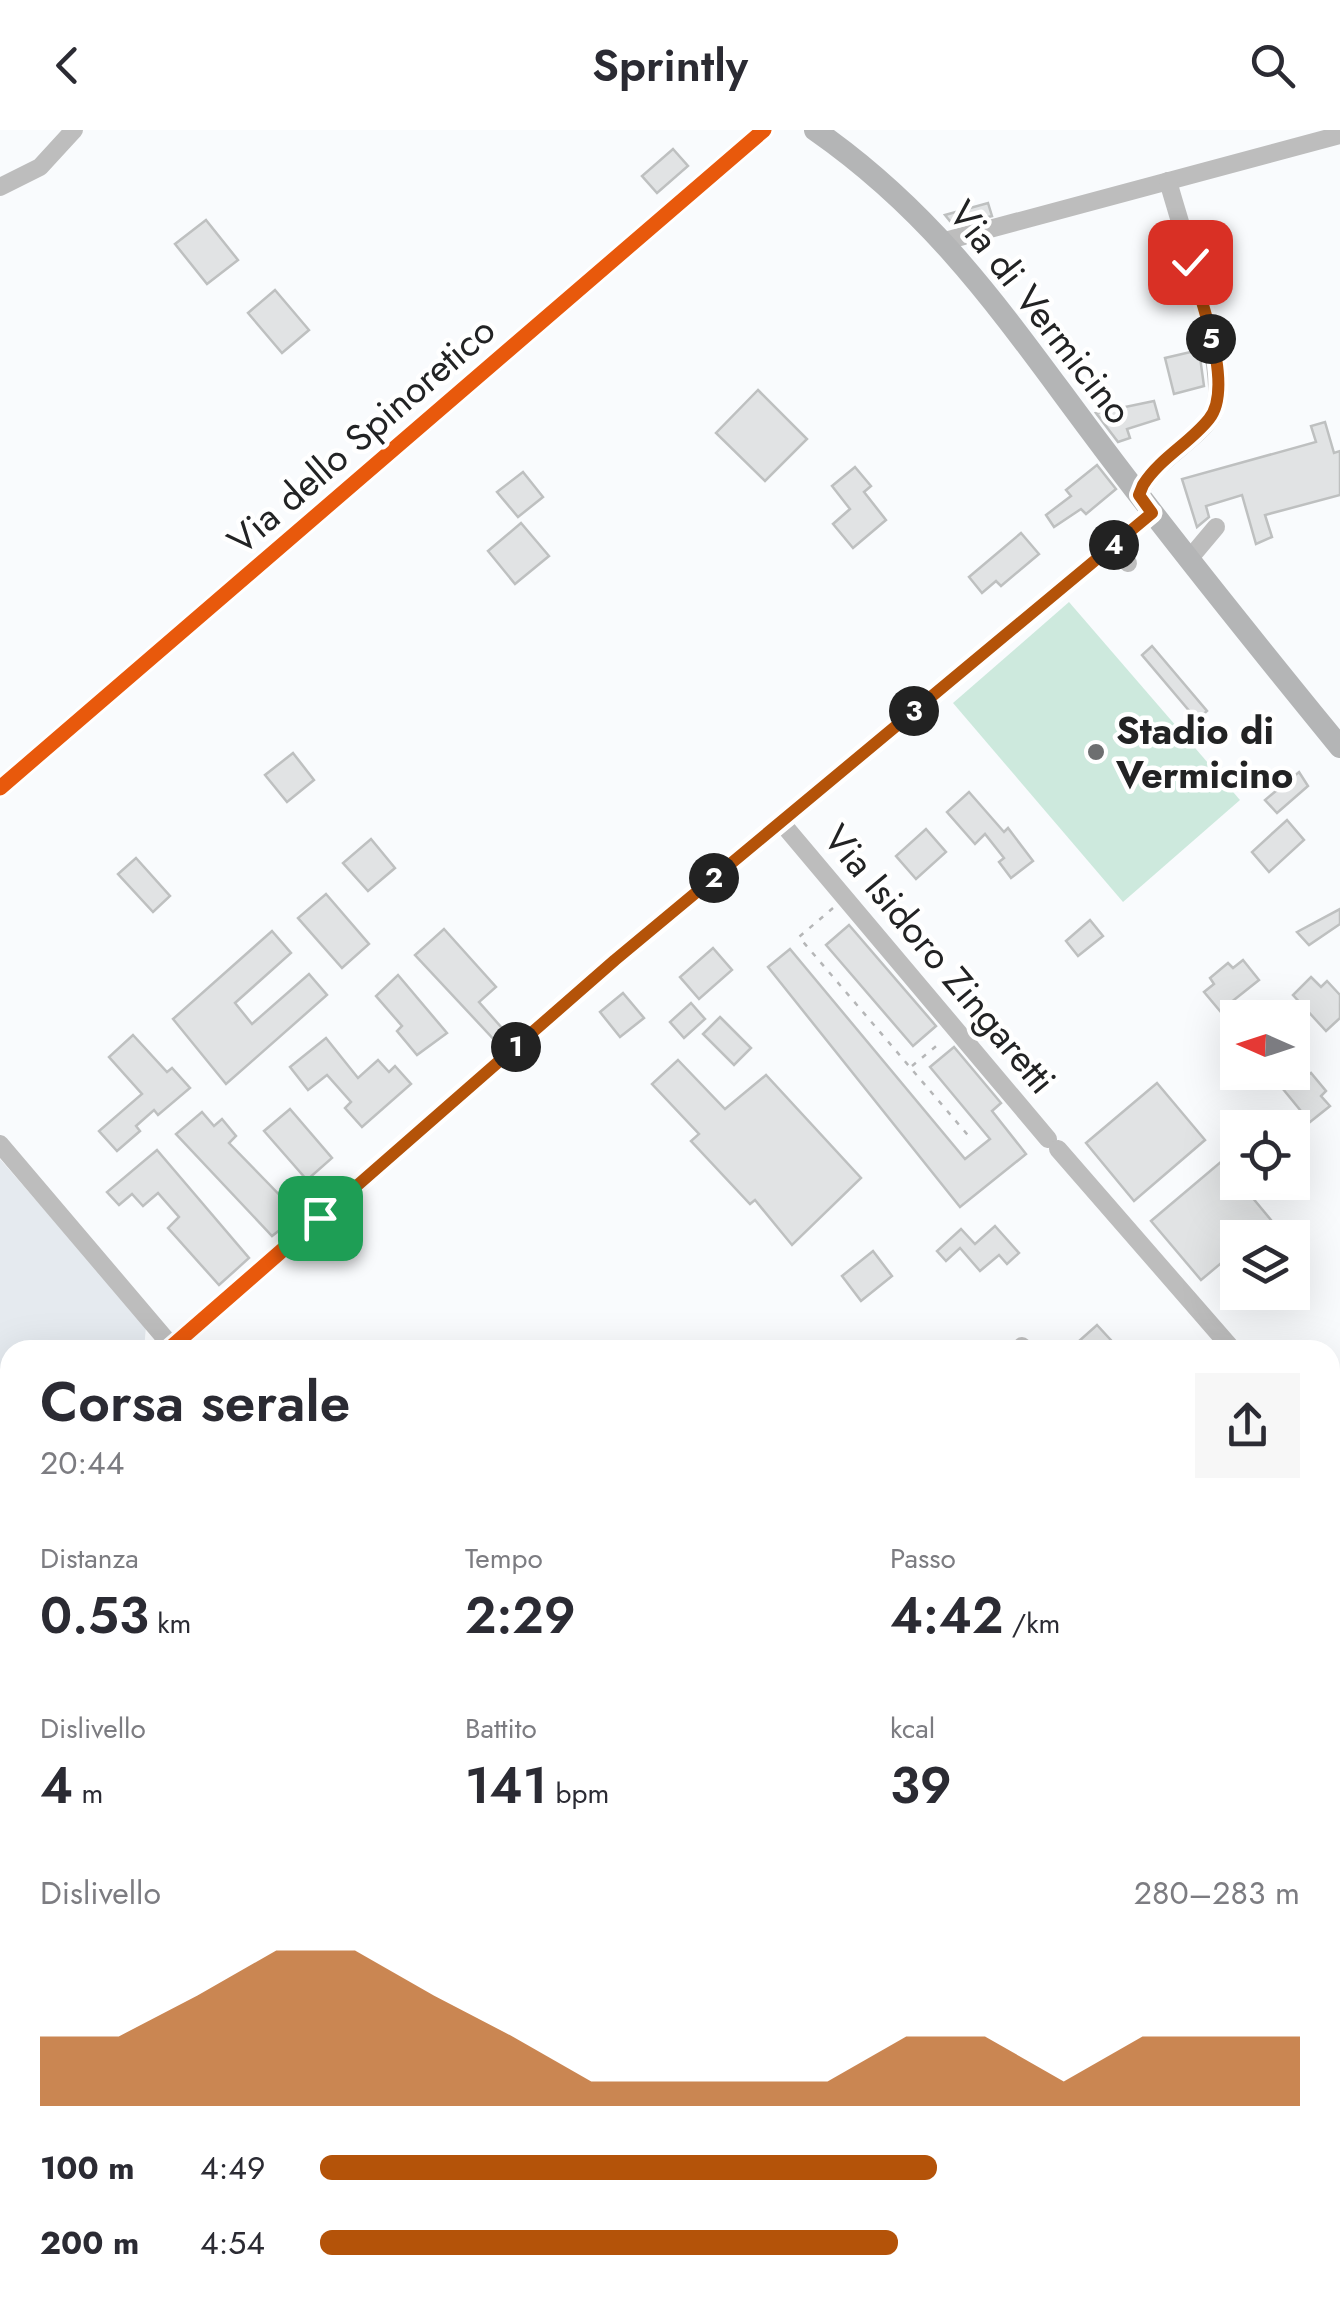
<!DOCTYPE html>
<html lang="it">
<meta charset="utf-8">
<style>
:root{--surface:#fff;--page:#f7f7f7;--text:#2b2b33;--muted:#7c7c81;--accent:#b45309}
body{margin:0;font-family:Jost,sans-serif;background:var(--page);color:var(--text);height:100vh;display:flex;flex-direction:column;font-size:38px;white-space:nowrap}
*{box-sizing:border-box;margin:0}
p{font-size:32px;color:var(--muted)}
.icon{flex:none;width:55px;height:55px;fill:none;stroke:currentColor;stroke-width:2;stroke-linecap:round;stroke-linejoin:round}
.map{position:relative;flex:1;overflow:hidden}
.side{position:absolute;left:0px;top:1210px;width:1340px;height:960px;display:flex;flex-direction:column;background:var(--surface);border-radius:30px 30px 0 0;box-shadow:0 10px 40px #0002}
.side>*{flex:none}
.needle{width:65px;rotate:273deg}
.tools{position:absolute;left:1220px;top:870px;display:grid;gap:20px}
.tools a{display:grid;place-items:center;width:90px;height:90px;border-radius:0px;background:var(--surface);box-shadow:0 10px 40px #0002;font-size:50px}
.pin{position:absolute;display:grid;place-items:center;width:85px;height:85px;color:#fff;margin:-42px;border-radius:20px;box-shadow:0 5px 15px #0006}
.km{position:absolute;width:50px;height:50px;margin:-25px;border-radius:50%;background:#222;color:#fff;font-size:28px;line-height:50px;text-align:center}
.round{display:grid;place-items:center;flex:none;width:105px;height:105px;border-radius:0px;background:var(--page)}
.overview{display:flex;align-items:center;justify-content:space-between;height:170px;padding:0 40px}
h1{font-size:55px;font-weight:600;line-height:75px}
.stats{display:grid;grid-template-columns:repeat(3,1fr);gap:15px;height:170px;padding:10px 40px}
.stats div{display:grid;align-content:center}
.stats b{font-size:50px;font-weight:600}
.stats small{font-size:28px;font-weight:400}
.stats p{font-size:28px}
.chart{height:280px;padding:20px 40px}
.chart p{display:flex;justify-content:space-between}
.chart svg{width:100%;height:180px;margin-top:10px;fill:var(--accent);opacity:.7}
ul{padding:0 40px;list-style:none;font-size:32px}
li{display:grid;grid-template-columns:160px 120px 1fr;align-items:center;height:75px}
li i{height:25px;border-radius:12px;background:var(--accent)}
header{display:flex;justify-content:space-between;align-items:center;height:130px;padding:0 40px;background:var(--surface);font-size:45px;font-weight:600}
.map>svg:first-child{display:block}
</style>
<header><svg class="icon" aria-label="back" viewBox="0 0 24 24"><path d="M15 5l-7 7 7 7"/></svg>Sprintly<svg class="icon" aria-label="search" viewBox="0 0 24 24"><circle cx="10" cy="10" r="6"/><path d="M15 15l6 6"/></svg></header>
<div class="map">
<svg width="1340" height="2170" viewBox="0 0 1340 2170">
<defs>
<pattern id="grass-dots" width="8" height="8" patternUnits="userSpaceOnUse" patternTransform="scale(2.5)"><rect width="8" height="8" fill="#cde9dd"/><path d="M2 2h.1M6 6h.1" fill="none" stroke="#b0c8be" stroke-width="1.8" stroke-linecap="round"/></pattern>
</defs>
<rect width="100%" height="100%" fill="#f9fbfd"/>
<!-- built -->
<g fill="#e5eaef">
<path d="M0,1029L146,1196L144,1220H10V1343L0,1352Z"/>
<path d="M378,2160H644L653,2170H367Z"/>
</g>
<!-- grass -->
<path fill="url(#grass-dots)" d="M1340,1328V1563L1330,1552V1337Z"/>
<!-- pitch -->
<path fill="#cde9dd" d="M1069,472L1240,670L1123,772L953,573Z"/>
<!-- building -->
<g fill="#e1e3e4" stroke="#bec0c0" stroke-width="2.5">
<path d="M673,19L688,36L657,63L642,46Z"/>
<path d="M988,73L992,86L954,96L945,85Z"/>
<path d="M206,90L238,130L207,154L175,114Z"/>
<path d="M275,160L309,200L282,223L248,183Z"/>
<path d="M1199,220L1204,256L1174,264L1165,228Z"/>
<path d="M758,260L807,309L765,351L716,303Z"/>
<path d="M1154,271L1159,289L1127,299L1130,308L1118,312L1096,283Z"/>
<path d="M1325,292L1334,323L1340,321V365L1265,385L1272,407L1256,414L1242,365L1206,376L1209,387L1197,397L1182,349L1316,312L1311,296Z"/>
<path d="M1097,335L1116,359L1086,384L1081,379L1054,397L1046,385L1071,366L1066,360Z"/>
<path d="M855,337L871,356L864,362L886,390L853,418L833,394L850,379L832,356Z"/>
<path d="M523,342L543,367L518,387L497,362Z"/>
<path d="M521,393L549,426L515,454L488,421Z"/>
<path d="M1021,403L1039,424L1001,456L996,451L982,463L969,447Z"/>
<path d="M1152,516L1207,581L1197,590L1142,525Z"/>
<path d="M293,623L314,650L287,672L265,645Z"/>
<path d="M1299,642L1308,656L1277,683L1265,670Z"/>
<path d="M969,662L1004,702L1008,698L1033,731L1011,748L999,732L1004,728L985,704L975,714L947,682Z"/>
<path d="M1287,690L1304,710L1269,742L1252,722Z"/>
<path d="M926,699L946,722L916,749L896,726Z"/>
<path d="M371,709L395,738L368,761L343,733Z"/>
<path d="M136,728L170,766L153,782L118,744Z"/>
<path d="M326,764L369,814L342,838L298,788Z"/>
<path d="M1340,779V794L1309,815L1297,802Z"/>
<path d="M1090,790L1103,806L1078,826L1066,811Z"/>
<path d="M849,795L936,896L913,916L826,815Z"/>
<path d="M444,799L496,857L479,872L509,906L499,915L415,825Z"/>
<path d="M272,801L291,823L235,873L252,894L309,844L327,865L226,954L173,889Z"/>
<path d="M713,818L732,840L699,869L680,847Z"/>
<path d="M790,819L965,1029L990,1009L930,937L954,917L1001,973L992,981L1026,1024L960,1077L768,837Z"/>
<path d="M1243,830L1259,850L1220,881L1204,862L1214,854L1210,848L1228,833L1233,838Z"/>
<path d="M398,845L447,903L417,925L397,901L402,896L376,866Z"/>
<path d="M1311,847L1321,857L1327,851L1340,865V888L1326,901L1293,865Z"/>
<path d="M623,863L644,888L620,907L600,882Z"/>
<path d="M691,873L705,889L684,908L670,892Z"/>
<path d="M720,887L751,918L734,935L703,904Z"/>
<path d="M133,905L167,942L172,938L190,958L158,985L154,980L136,996L140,1001L117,1021L99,1001L142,964L109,927Z"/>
<path d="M326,908L358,948L378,930L389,942L395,936L411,954L362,997L345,978L351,972L327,945L308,960L290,937Z"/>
<path d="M678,930L725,979L766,945L861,1048L792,1115L755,1070L750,1074L691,1011L699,1004L652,954Z"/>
<path d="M1297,937L1305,947L1311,943L1326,961L1321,966L1330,976L1310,992L1278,953Z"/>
<path d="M1157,953L1205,1010L1134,1071L1086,1013Z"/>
<path d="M290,979L332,1028L307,1050L264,1001Z"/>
<path d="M202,982L214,996L222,989L236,1006L229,1013L299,1085L272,1106L176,1004Z"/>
<path d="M157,1020L249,1128L219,1155L168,1098L179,1087L158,1063L143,1076L132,1064L119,1075L107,1062Z"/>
<path d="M1222,1031L1271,1090L1251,1108H1238V1119L1201,1150L1151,1091Z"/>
<path d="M995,1096L1019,1123L1007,1134L999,1125L980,1141L960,1118L946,1131L937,1121L961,1099L975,1114Z"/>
<path d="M873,1121L892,1146L861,1171L842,1146Z"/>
<path d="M1097,1195L1120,1220H1069Z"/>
</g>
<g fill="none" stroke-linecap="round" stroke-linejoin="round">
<!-- path -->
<g stroke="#b5b6b7" stroke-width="2.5" stroke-dasharray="5 8" stroke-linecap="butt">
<path d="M833,778L799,807L972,1010"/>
<path d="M912,936L940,913"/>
</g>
<!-- minor -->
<g stroke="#bdbdbd" stroke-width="18">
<path d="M0,57L40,37L74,0"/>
<path d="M945,111L1340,5"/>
<path d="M1139,365C1153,330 1192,316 1212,286C1233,252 1180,95 1168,51"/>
<path d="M1113,415L1128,433"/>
<path d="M1195,422L1216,397"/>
<path d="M0,658L764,0"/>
<path d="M781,692L1048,1009"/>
<path d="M0,1014L175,1220"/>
<path d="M1058,1019L1233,1220"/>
<path d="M1022,1216L1026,1220"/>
<path d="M168,1220L615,830L1152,383"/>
<path d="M1330,1337L1340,1328"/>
<path d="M0,1366L10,1357"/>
<path d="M1330,1552L1340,1563"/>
<path d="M1330,1994L1340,2006"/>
<path d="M1330,2151L1340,2163"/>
<path d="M1079,2160L1087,2170"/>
<path d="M0,2167L3,2170"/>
<path d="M367,2170L378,2160"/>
</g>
<!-- major -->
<path stroke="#b4b5b6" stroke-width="22" d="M815,0C944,90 1011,196 1104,319C1180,420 1260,519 1340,617"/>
<!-- cycleway casing -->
<g stroke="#fff" stroke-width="21">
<g id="cycleway">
<path d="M0,658L764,0"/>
<path d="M168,1220L615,830L1152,383"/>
</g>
</g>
<!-- cycleway -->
<use href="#cycleway" stroke="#e8590c" stroke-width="15"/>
</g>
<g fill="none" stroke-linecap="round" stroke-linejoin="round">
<!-- route casing -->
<g stroke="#fff" stroke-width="20">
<path id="route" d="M320,1088L615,830L1152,383L1139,365L1143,355C1160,328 1190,313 1209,289C1235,257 1200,169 1190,132"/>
</g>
<!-- route -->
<use href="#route" stroke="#b45309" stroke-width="12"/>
</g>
<!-- markers -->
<circle fill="#6d6f70" stroke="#fff" stroke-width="4" cx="1096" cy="622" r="10"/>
<g text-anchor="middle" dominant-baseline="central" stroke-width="9" stroke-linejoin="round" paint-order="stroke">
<!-- street labels -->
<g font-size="38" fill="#222324" stroke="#fff">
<text transform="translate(1041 182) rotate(52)">Via di Vermicino</text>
<text transform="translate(361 305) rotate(-41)">Via dello Spinoretico</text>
<text transform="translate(940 829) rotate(50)">Via Isidoro Zingaretti</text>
</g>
<!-- poi labels -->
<g font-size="38" font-weight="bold" fill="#222324" stroke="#fff" text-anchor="start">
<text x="1116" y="600">Stadio di<tspan x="1116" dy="44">Vermicino</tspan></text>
</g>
</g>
</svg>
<div class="tools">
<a><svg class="needle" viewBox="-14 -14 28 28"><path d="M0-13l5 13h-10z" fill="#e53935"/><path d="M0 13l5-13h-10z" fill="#7c7c81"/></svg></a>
<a><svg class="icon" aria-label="locate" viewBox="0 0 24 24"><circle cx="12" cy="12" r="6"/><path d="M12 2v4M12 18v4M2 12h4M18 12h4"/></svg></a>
<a><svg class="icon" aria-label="layers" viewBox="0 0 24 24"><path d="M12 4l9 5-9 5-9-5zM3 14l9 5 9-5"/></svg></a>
</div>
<div class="pin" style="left:320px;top:1088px;background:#1e9e55"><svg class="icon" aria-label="arrive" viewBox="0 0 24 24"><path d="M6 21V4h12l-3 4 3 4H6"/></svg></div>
<div class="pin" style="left:1190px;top:132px;background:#d93025"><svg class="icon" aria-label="check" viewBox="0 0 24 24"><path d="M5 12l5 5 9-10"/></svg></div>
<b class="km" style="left:516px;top:917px">1</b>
<b class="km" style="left:714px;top:748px">2</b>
<b class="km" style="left:914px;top:581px">3</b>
<b class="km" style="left:1114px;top:415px">4</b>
<b class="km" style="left:1211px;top:209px">5</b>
<section class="side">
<div class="overview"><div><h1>Corsa serale</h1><p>20:44</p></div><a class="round"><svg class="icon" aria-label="share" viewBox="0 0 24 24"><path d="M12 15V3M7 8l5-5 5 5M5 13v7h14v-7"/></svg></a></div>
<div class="stats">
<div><p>Distanza</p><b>0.53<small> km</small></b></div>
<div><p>Tempo</p><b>2:29</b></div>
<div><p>Passo</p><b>4:42<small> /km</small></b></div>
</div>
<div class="stats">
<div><p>Dislivello</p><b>4<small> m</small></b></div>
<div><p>Battito</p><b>141<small> bpm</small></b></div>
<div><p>kcal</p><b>39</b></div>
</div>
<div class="chart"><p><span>Dislivello</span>280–283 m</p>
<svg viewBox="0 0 160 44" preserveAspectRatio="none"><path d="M0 44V27L10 27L20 17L30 6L40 6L50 17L60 27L70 38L80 38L90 38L100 38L110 27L120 27L130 38L140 27L150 27L160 27V44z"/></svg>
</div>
<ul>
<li><b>100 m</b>4:49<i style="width:63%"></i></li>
<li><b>200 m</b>4:54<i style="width:59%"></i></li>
</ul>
</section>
</div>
